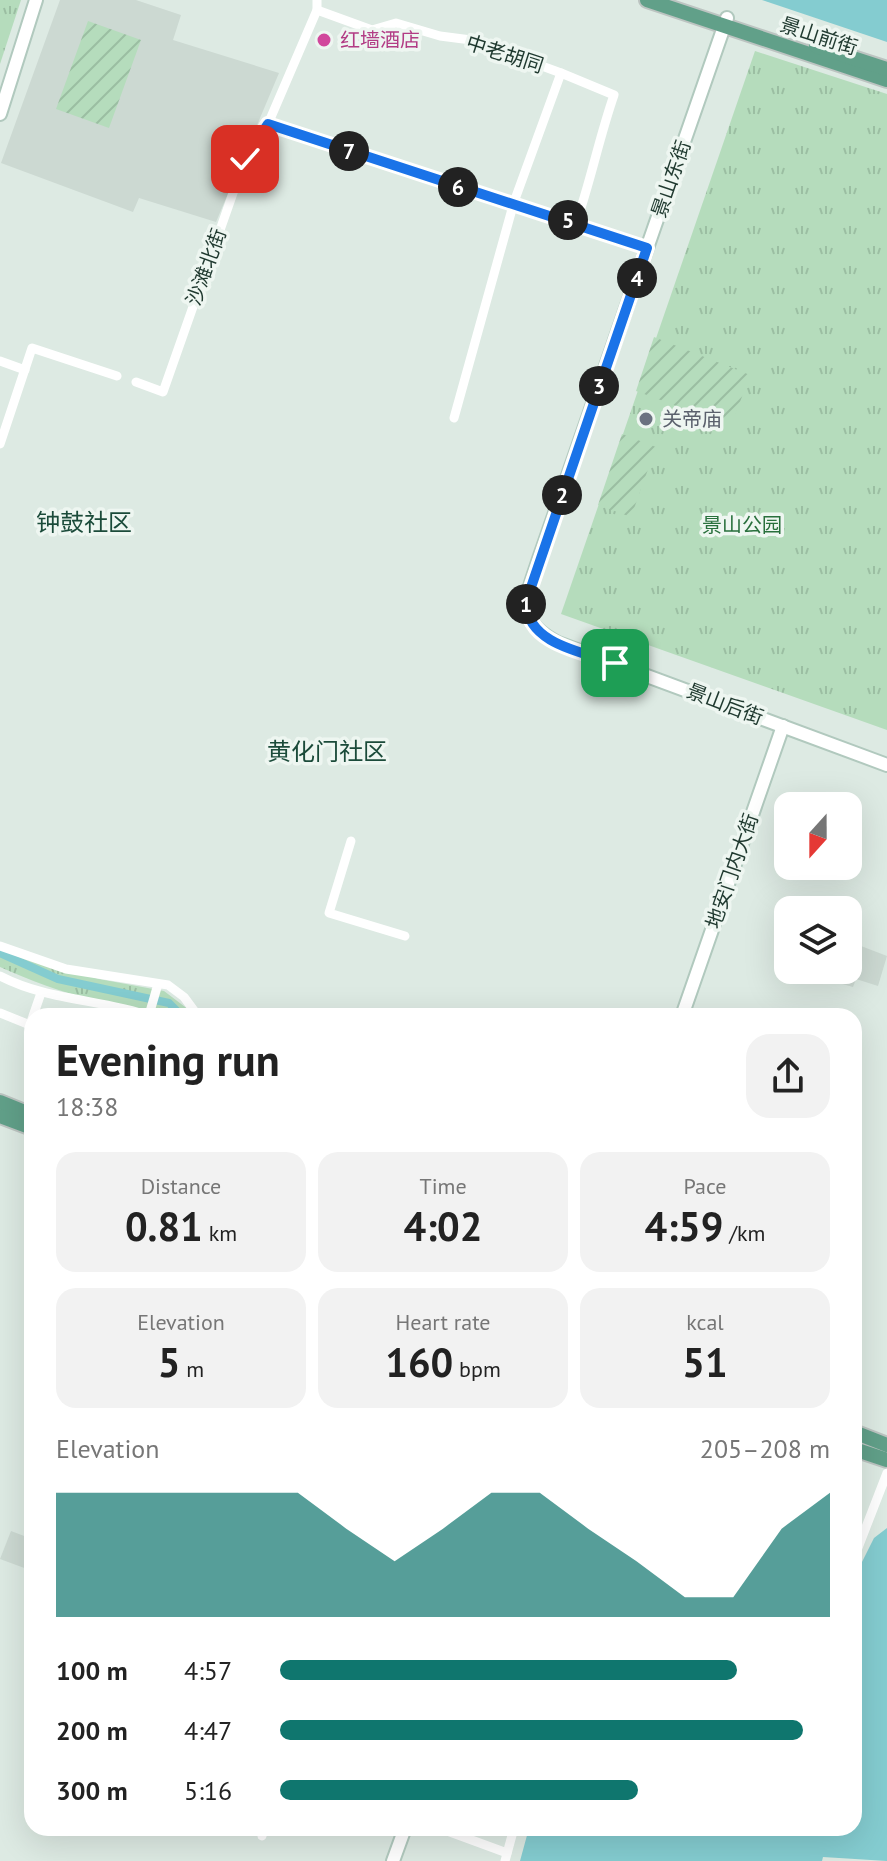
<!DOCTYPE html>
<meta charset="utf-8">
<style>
:root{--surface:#fff;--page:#f2f2f2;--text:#222;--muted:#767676;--accent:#0f766e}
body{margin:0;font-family:"PT Sans","Noto Sans SC",sans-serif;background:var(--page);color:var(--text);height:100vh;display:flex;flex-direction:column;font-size:30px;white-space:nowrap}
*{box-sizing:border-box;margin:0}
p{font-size:26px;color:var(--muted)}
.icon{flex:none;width:44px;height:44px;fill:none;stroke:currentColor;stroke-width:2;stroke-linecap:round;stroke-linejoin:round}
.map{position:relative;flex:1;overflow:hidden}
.sheet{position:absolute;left:24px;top:1008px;width:838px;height:828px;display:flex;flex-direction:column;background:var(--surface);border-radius:24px;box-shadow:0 8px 32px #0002}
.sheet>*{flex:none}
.needle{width:52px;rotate:201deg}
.controls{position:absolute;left:774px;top:792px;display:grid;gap:16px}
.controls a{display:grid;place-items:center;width:88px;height:88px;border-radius:16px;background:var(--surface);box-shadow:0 8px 32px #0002;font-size:40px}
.pin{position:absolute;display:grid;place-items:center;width:68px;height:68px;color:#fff;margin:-34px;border-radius:16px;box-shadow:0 4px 12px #0006}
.km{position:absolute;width:40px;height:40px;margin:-20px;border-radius:50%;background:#222;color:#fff;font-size:22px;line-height:40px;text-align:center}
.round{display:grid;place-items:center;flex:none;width:84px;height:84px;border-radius:24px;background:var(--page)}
.head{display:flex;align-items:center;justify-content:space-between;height:136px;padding:0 32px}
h1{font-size:44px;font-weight:700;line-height:60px}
.metrics{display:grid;grid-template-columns:repeat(3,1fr);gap:12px;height:136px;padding:8px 32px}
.metrics div{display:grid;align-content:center;border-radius:20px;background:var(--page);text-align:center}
.metrics b{font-size:40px;font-weight:700}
.metrics small{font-size:22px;font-weight:400}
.metrics p{font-size:22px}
.chart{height:224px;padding:16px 32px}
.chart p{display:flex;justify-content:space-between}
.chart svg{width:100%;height:144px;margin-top:8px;fill:var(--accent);opacity:.7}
ul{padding:0 32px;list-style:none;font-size:26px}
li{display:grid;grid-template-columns:128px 96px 1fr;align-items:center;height:60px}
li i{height:20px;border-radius:10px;background:var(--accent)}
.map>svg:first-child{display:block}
</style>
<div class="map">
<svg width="887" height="1861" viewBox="0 0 887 1861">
<defs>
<pattern id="park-tufts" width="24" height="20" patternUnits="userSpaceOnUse" patternTransform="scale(2)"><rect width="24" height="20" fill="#b5dcbc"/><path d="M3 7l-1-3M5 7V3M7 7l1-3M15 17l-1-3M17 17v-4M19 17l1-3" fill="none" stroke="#9bbea2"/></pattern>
<pattern id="garden-furrows" width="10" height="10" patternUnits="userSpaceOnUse" patternTransform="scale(2)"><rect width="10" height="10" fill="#b5dcbc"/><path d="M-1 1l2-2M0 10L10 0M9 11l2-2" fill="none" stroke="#9bbea2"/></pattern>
</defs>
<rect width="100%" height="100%" fill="#ddeae3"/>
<!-- built -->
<g fill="#ccd9d2">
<path d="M60,0H136L181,15L173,40L279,73L216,222L139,198L133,212L1,163Z"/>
<path d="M848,941L887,956L878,986L856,979L853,987L793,970H848Z"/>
<path d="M11,1531L32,1539V1556L27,1569L0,1559Z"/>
</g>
<!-- park -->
<g fill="url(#park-tufts)">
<path d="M0,0H21L0,64Z"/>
<path d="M755,51L887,94V730L561,614Z"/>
<path d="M0,947L99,979L164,991L197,1016C136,1016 57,993 0,967Z"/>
</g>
<!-- garden -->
<g fill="url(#garden-furrows)">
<path d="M88,21L141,40L109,128L56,109Z"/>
<path d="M654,337L750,375L733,421L728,425L636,391Z"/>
<path d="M622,434L656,447L631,517L598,505Z"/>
</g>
<!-- water -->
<g fill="#84ccd0">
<path d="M762,0H887V42Z"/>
<path d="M887,1528V1861L823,1857L822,1861H520L529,1828H854V1578L874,1538Z"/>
</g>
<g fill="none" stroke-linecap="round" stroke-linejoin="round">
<!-- canal -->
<path stroke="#84ccd0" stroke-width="8" d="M0,953L58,979L169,1003L182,1016"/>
<!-- secondary casing -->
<g stroke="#b1c9be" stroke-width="16">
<g id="secondary">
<path d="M727,18L539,559C526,599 513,620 558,643L887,765"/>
<path d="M0,114L36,0"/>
<path d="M682,1016L783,726"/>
<path d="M393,1861L405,1828"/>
</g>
</g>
<!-- primary casing -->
<g stroke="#bcc4c1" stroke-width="18">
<g id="primary">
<path d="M647,0L887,80"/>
<path d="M816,46L887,69"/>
<path d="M0,1102L32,1115"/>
<path d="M0,1116L32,1128"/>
<path d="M854,1432L887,1445"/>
<path d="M854,1449L887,1460"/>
</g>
</g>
<!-- street -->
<g stroke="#fff" stroke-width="9">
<path d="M317,10L372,30L396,23L440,36L471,40L561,73L514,202L454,418"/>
<path d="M561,73L614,95C599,138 591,180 576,223"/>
<path d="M268,124L647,248"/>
<path d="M0,361L25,370"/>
<path d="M136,382L163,392L245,159L268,124L317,10V0"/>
<path d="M0,444L32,348L117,376"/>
<path d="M351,841L329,913L405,936"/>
<path d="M0,946L66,969L168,985L184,997L198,1016"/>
<path d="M0,976C48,1001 101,999 150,1016"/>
<path d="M0,1013L30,1025L32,1019"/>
<path d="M149,1015L158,984"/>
<path d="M33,1016L41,993"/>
<path d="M854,1558L887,1473"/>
<path d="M439,1828L507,1853"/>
<path d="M262,1836L264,1828"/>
<path d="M505,1861L514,1828"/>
</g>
<!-- secondary -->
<use href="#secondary" stroke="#fff" stroke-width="12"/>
<!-- primary -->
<use href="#primary" stroke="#61a089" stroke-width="14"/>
</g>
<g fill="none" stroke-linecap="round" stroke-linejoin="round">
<!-- route casing -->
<g stroke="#fff" stroke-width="16">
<path id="route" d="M245,159L268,124L647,248L526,602C527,644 582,652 615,663"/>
</g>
<!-- route -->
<use href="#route" stroke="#1a73e8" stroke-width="10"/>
</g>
<!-- markers -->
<circle fill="#d1479c" stroke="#eef6f1" stroke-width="3" cx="324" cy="40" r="8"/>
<circle fill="#6b7280" stroke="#eef6f1" stroke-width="3" cx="646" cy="419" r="8"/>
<g text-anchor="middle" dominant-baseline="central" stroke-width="7" stroke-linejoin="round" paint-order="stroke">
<!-- street labels -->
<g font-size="20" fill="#1f392f" stroke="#eef6f1">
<text transform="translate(819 36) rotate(18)">景山前街</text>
<text transform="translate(505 54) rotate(18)">中老胡同</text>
<text transform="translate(671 179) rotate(-71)">景山东街</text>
<text transform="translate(206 267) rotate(-70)">沙滩北街</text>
<text transform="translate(725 704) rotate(21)">景山后街</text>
<text transform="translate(732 871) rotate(-71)">地安门内大街</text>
</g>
<!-- hotel labels -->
<g font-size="20" fill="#b23c85" stroke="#eef6f1" text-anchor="start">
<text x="340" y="40">红墙酒店</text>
</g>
<!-- worship labels -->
<g font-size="20" fill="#5b616d" stroke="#eef6f1" text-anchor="start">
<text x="662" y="419">关帝庙</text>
</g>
<!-- park labels -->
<g font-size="20" fill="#29703d" stroke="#eef6f1">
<text x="742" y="525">景山公园</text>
</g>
<!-- quarter labels -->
<g font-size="24" fill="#1b4b3a" stroke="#eef6f1">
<text x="84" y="522">钟鼓社区</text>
<text x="327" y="751">黄化门社区</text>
</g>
</g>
</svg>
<div class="controls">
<a><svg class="needle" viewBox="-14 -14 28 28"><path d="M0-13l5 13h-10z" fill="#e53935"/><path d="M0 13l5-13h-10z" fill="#767676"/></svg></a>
<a><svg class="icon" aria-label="layers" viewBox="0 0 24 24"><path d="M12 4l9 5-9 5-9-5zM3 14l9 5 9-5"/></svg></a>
</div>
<div class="pin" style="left:615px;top:663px;background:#1e9e55"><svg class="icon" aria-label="arrive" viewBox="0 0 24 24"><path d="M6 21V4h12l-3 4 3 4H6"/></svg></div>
<div class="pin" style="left:245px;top:159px;background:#d93025"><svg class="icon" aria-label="check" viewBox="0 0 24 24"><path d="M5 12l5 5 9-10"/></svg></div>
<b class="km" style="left:526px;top:604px">1</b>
<b class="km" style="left:562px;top:495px">2</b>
<b class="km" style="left:599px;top:386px">3</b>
<b class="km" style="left:637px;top:278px">4</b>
<b class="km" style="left:568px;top:220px">5</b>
<b class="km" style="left:458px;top:187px">6</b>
<b class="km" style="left:349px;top:151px">7</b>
<section class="sheet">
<div class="head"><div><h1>Evening run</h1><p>18:38</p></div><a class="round"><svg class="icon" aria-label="share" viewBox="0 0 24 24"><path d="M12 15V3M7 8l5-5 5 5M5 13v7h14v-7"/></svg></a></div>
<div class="metrics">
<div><p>Distance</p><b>0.81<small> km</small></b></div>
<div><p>Time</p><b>4:02</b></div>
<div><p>Pace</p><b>4:59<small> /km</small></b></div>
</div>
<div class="metrics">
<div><p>Elevation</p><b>5<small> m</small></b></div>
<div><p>Heart rate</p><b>160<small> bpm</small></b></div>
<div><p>kcal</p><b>51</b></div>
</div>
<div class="chart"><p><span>Elevation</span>205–208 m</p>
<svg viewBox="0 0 160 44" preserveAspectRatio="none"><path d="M0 44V6L10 6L20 6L30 6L40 6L50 6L60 17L70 27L80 17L90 6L100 6L110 17L120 27L130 38L140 38L150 17L160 6V44z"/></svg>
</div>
<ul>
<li><b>100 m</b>4:57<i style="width:83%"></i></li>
<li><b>200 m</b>4:47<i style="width:95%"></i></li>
<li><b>300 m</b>5:16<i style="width:65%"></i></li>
</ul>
</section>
</div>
